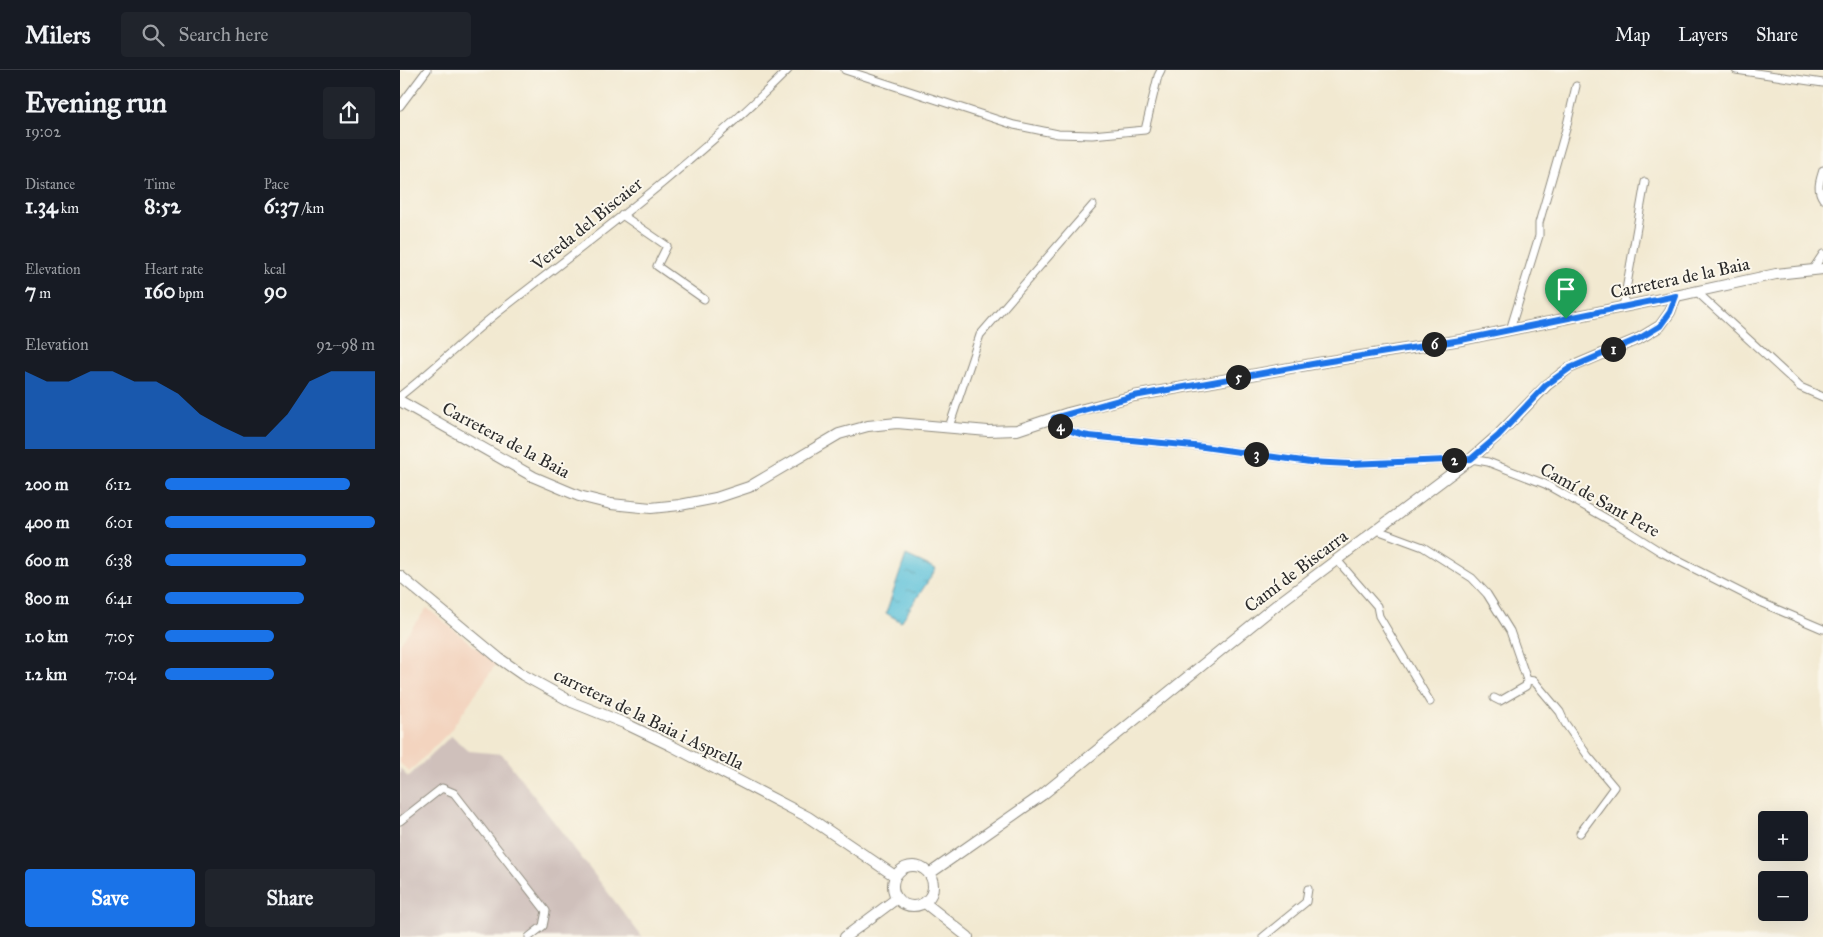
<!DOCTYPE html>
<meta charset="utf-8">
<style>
:root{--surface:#171b24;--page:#20242c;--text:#f1f3f6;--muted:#9ea1a6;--line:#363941;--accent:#1a73e8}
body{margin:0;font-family:"IM FELL Great Primer",serif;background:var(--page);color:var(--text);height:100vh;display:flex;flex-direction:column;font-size:19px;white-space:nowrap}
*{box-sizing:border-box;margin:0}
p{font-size:16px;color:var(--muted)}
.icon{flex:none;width:28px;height:28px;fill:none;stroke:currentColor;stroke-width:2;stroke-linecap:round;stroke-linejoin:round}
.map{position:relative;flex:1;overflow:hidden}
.side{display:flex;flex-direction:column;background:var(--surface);width:400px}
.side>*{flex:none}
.fabs{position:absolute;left:1358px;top:741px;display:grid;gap:10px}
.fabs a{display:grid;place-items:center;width:50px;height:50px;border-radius:5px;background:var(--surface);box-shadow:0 5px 20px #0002;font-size:25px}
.pin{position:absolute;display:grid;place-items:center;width:42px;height:42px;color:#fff;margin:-51px -21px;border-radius:50% 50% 50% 0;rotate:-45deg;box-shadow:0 0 5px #0007}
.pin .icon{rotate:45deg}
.km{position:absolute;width:25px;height:25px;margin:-12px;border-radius:50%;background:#222;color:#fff;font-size:14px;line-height:25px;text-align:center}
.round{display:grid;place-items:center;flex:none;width:52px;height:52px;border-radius:5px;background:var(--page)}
.summary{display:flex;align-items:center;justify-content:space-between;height:85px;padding:0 25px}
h1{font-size:28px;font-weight:700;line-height:38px}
.metrics{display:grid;grid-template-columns:repeat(3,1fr);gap:8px;height:85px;padding:5px 25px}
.metrics div{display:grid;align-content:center}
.metrics b{font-size:21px;font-weight:700}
.metrics small{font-size:14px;font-weight:400}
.metrics p{font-size:14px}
.chart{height:140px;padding:10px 25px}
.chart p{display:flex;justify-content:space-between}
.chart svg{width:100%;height:90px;margin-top:5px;fill:var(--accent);opacity:.7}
.action{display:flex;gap:10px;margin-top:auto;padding:10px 25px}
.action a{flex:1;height:58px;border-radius:5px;background:var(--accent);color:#fff;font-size:20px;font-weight:700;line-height:58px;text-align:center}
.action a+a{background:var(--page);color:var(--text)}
ul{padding:0 25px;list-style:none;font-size:16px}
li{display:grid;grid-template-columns:80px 60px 1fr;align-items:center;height:38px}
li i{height:12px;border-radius:6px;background:var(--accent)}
header{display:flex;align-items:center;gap:30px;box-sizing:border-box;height:70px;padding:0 25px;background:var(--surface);border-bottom:1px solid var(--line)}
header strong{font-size:24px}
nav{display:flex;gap:28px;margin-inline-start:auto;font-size:18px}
.search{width:350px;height:45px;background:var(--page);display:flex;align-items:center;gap:12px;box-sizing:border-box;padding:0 18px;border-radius:5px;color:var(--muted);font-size:19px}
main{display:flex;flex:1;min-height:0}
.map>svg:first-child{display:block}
</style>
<header>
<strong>Milers</strong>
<div class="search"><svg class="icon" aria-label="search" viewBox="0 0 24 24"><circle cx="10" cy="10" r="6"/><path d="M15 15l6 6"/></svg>Search here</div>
<nav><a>Map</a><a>Layers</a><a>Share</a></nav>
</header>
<main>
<section class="side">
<div class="summary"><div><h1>Evening run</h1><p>19:02</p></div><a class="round"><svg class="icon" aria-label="share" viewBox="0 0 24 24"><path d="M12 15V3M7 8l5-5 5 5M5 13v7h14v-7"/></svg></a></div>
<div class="metrics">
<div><p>Distance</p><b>1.34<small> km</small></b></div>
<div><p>Time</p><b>8:52</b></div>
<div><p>Pace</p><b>6:37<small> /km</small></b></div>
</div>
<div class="metrics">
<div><p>Elevation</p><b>7<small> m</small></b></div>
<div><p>Heart rate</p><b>160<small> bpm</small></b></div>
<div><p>kcal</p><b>90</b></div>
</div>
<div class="chart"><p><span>Elevation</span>92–98 m</p>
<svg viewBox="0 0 160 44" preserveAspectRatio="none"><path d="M0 44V6L10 11L20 11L30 6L40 6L50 11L60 11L70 17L80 27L90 33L100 38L110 38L120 27L130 11L140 6L150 6L160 6V44z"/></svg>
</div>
<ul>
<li><b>200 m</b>6:12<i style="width:88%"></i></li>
<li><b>400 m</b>6:01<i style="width:100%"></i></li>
<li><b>600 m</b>6:38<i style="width:67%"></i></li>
<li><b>800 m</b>6:41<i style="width:66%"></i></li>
<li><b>1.0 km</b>7:05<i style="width:52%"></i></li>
<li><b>1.2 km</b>7:04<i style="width:52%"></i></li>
</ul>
<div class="action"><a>Save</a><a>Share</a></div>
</section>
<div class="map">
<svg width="1423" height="867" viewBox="0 0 1423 867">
<defs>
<pattern id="water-ripples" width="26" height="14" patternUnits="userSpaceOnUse" patternTransform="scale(1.25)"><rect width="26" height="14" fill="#5cc1d9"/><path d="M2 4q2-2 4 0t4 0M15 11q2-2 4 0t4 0" fill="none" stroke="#4c9db0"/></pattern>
</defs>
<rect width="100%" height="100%" fill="#fbf7ec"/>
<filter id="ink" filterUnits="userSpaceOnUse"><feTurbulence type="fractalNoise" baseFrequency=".02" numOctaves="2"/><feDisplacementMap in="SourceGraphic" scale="10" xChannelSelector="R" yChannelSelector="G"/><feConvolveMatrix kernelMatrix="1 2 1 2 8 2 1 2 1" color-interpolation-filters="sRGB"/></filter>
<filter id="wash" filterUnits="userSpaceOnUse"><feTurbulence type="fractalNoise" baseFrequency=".0096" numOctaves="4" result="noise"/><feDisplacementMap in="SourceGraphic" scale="20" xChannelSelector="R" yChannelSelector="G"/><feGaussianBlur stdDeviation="1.12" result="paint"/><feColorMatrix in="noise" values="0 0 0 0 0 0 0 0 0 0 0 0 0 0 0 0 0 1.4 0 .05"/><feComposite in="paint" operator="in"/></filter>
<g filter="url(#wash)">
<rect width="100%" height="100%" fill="#f2e9d1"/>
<!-- built -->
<path fill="#f3d4bf" d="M27,538L96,594L50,661L9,702L0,693V573Z"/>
<!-- industrial -->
<path fill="#cfc0bb" d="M51,666L69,681L102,684L242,867H0V698L8,707Z"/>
<!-- water -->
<path fill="url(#water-ripples)" stroke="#447682" d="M506,485L536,499L501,552L486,543Z"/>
</g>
<g filter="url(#ink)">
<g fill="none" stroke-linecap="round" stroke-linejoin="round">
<!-- street casing -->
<g stroke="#8e8a7e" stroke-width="9">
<g id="street">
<path d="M445,0L614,55L658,64L692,65L745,60L758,6L761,0"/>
<path d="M1336,0L1423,13"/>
<path d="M0,36L27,0"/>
<path d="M1423,100C1420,110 1416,119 1423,129"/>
<path d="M222,145L267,176L257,196L304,229"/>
<path d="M1413,199L1423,184"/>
<path d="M1297,222L1395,312L1400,317L1423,327"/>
<path d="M1223,237L1245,112"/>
<path d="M1110,260L1139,166V153L1166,59L1176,16"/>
<path d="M0,326C35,299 66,267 101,240C199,164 300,88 388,0"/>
<path d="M654,348C664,360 674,363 689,366L804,377L910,392L950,394L1071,389L1088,392L1145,414L1218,455L1261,482L1362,533L1423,559"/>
<path d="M549,357L580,265L693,135"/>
<path d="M977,460L1023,477L1072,508L1087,524L1110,561L1127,610L1126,616L1100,631L1094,628"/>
<path d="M937,490L977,536L979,546L1030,632"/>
<path d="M1127,610L1134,611L1160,642L1165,653L1188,686L1214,717L1180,763"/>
<path d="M0,751L42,718L54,723L146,841L143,856L129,867"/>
<path d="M863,867L906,832L908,819"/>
</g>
</g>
<!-- secondary casing -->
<g stroke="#8e8a7e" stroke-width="12">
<g id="secondary">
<path d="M0,331L134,407L179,426L211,434L251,438L280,435L316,428L349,417L439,364L468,356L497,353L588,361L617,360L668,343L734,326L918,293L1061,270L1276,226L1376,204L1423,199"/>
<path d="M0,506L100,589L123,605L172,632L224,653L270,675L408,747L495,806"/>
<circle cx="513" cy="816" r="20"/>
<path d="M529,804L642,725L879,533L1071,389L1098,365L1147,315L1169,298L1240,268L1260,256L1270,242L1276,226"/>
<path d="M525,833L568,867"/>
<path d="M445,867L496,829"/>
</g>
</g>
<!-- street -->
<use href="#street" stroke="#fff" stroke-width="7"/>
<!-- secondary -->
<use href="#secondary" stroke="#fff" stroke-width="10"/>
</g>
</g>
<g fill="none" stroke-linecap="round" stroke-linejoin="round" filter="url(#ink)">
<!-- route casing -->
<g stroke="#fff" stroke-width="10">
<path id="route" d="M1276,226L1270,242L1260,256L1240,268L1170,298L1146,315L1098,366L1071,389L950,394L910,392L804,377L689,366C674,363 664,360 654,348L734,326L918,293L1061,270Z"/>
</g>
<!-- route -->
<use href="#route" stroke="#1a73e8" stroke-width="6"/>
</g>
<g text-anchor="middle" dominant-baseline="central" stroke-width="4" stroke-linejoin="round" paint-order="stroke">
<!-- street labels -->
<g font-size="18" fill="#2b2b2b" stroke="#fbf7ec">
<text transform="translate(187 154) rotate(-39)">Vereda del Biscaier</text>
<text transform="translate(1280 208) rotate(-12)">Carretera de la Baia</text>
<text transform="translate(106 370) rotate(28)">Carretera de la Baia</text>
<text transform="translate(1200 430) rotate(29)">Camí de Sant Pere</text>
<text transform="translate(896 501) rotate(-37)">Camí de Biscarra</text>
<text transform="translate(249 649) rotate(26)">carretera de la Baia i Asprella</text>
</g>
</g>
</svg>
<div class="fabs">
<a>+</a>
<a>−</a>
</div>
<div class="pin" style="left:1166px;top:249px;background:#1e9e55"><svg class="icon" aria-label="arrive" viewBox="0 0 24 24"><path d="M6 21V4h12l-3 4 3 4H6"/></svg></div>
<b class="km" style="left:1213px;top:279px">1</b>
<b class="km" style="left:1054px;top:390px">2</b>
<b class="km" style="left:856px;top:384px">3</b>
<b class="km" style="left:660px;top:356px">4</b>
<b class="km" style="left:838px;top:307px">5</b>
<b class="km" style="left:1034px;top:274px">6</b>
</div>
</main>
